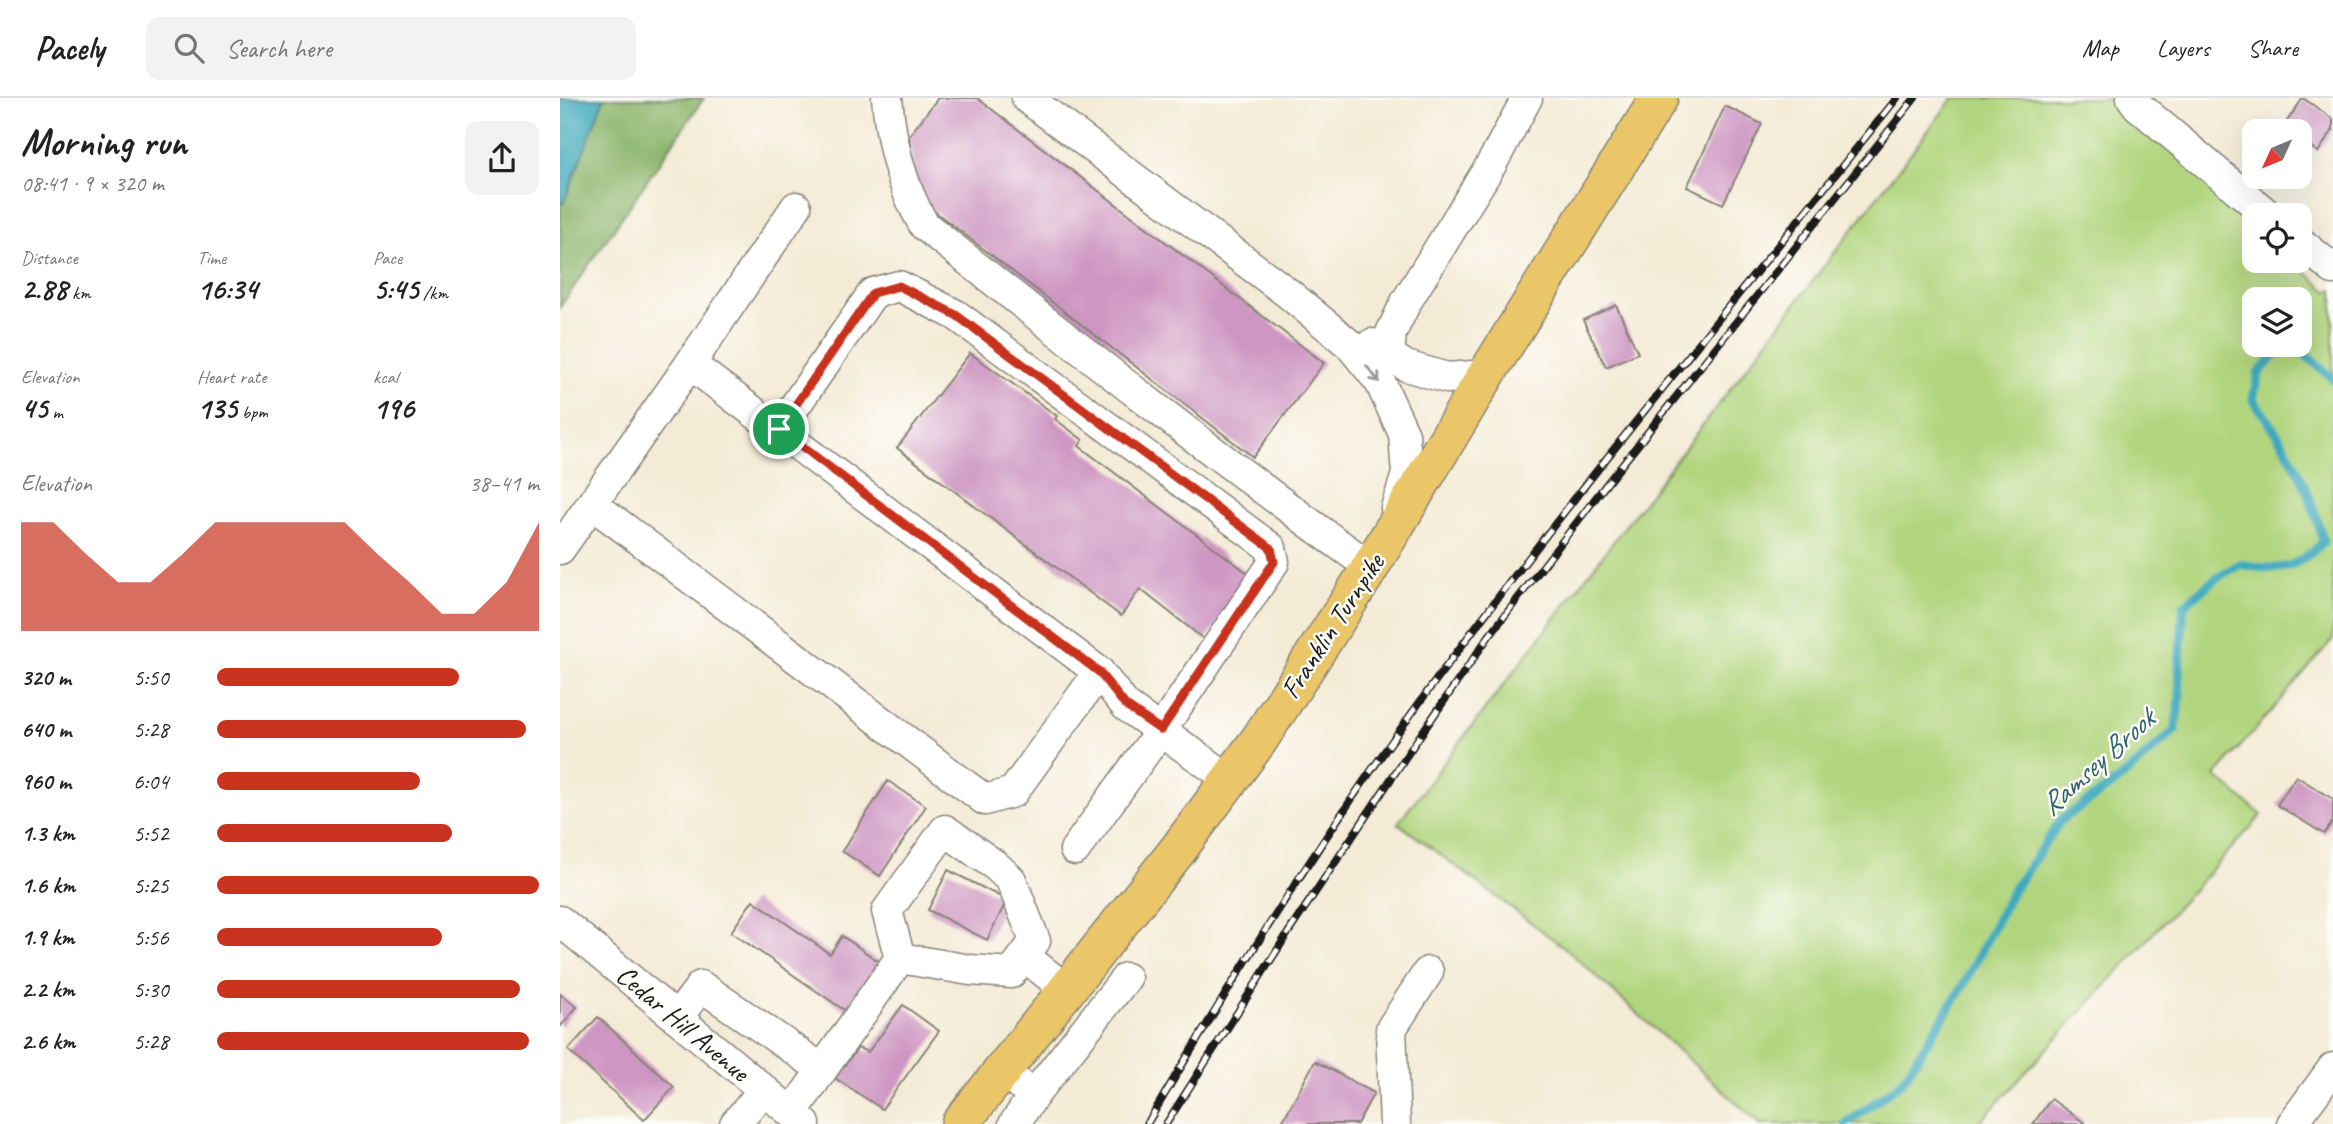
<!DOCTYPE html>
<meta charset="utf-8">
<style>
:root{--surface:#fff;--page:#f2f2f2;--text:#222;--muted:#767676;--line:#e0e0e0;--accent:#c8321e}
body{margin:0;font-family:Caveat,sans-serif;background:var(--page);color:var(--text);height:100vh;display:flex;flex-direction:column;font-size:26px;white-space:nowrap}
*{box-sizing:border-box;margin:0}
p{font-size:23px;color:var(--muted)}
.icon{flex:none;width:38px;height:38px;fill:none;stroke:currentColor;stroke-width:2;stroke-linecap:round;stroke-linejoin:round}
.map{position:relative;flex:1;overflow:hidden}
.drawer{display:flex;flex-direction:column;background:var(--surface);width:560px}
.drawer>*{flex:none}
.needle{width:46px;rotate:226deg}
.controls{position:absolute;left:1682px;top:21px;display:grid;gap:14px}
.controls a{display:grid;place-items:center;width:70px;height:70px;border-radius:14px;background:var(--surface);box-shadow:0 7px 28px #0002;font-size:35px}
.pin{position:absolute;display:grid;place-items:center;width:60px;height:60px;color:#fff;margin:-30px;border:4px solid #fff;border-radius:50%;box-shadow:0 2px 7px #0007}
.round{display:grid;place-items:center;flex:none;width:74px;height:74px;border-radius:14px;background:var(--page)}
.overview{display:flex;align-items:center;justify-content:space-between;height:119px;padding:0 21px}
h1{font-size:38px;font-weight:800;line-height:52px}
.figures{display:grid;grid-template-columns:repeat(3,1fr);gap:10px;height:119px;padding:7px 21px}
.figures div{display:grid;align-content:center}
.figures b{font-size:30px;font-weight:800}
.figures small{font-size:19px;font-weight:400}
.figures p{font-size:19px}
.chart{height:196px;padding:14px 21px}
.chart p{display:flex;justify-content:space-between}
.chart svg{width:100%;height:126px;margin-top:7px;fill:var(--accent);opacity:.7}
ul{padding:0 21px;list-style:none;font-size:23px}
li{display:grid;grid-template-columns:112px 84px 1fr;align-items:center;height:52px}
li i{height:18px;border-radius:9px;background:var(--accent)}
header{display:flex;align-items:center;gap:42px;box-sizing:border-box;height:98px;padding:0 35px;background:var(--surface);border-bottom:2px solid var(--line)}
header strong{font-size:33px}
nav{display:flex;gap:38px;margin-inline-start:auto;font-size:24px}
.search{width:490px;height:63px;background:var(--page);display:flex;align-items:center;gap:18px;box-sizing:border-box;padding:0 24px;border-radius:14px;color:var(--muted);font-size:26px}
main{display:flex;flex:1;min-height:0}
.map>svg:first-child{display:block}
</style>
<header>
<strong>Pacely</strong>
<div class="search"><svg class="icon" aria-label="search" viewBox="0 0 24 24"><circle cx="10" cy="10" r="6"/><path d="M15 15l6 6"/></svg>Search here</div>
<nav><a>Map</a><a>Layers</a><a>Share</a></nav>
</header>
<main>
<section class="drawer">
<div class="overview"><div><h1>Morning run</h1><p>08:41 · 9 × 320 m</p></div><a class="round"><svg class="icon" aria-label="share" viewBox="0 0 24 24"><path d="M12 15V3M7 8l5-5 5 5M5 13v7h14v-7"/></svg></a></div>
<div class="figures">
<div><p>Distance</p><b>2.88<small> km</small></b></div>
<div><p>Time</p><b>16:34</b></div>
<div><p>Pace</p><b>5:45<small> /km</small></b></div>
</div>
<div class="figures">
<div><p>Elevation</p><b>45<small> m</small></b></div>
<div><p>Heart rate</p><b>135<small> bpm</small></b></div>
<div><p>kcal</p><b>196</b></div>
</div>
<div class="chart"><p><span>Elevation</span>38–41 m</p>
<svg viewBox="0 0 160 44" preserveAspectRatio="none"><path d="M0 44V6L10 6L20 17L30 27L40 27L50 17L60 6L70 6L80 6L90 6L100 6L110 17L120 27L130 38L140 38L150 27L160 6V44z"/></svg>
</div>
<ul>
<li><b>320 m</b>5:50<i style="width:75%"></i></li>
<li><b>640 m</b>5:28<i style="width:96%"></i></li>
<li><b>960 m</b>6:04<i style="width:63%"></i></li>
<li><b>1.3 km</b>5:52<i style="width:73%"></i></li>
<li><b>1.6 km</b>5:25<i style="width:100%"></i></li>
<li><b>1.9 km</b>5:56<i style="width:70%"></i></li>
<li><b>2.2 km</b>5:30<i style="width:94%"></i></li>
<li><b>2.6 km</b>5:28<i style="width:97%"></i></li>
</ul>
</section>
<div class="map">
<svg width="1773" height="1026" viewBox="0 0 1773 1026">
<rect width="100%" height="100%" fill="#fdfcf7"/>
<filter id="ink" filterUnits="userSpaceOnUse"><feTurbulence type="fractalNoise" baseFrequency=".0143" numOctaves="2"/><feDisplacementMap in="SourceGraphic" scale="14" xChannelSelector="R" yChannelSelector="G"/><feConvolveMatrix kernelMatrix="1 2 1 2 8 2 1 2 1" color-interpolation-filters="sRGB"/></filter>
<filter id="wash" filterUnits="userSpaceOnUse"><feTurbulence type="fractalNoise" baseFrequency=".00686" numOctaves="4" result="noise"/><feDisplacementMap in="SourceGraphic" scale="28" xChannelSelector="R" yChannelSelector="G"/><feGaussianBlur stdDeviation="1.57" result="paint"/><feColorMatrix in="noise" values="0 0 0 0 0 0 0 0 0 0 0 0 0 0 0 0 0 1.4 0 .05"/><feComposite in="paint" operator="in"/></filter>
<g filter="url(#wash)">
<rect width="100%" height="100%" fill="#f4ebd6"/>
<!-- green -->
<path fill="#b1d57e" stroke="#66784d" stroke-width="2" fill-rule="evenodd" d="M1393,0H1553L1694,127V163H1733L1767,193L1773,192V541L1655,678L1702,717L1418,1026H1200L1006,851L838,725ZM1694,201H1740V247H1694Z"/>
<!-- forest -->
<path fill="#8cb66d" stroke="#546944" stroke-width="2" d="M0,0H144L0,209Z"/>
<!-- water -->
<path fill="#3ea9bd" stroke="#2d626c" stroke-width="2" d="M0,0H44L4,104L0,107Z"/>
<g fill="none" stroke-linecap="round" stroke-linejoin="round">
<!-- stream -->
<path stroke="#3ea9bd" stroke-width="9" d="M1286,1026L1342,984L1403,888L1451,795L1501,722L1559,682L1615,632L1620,598L1619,571L1624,507L1654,482L1680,466C1720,474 1733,473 1763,444C1749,386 1728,349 1693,302L1698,276L1724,247L1740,252L1773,281"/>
</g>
<g id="blocks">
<!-- building -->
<g fill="#ce96c2">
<path d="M378,0H417L764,265L693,359L356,99L349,38Z"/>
<path d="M1743,0L1773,21V32L1758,54L1740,41V33H1728L1723,29Z"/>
<path d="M1165,8L1202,26L1163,106L1127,89Z"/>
<path d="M1056,207L1078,255L1046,269L1023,222Z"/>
<path d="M410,255L497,318L495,321L523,342L519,348L693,479L645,542L580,491L561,518L337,350Z"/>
<path d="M1736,678L1773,701V723L1764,736L1717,707Z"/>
<path d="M328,683L366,708L320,778L282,753Z"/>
<path d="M388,772L447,802L427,842L368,812Z"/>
<path d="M193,802L270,856L282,838L321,865L287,914L171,834Z"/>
<path d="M0,896L17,909L0,929Z"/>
<path d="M343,907L379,933L322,1011L275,980L298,950L308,954Z"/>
<path d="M38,919L114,989L84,1022L8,952Z"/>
<path d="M755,963L814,995L797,1026H721Z"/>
<path d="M1491,1001L1526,1026H1473Z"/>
</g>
</g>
</g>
<g filter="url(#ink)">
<use href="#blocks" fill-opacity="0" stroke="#888479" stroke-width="2"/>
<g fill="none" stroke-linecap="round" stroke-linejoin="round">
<!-- minor casing -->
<g stroke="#888479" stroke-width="33">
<g id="minor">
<path d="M327,0C331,46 341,87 364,127C510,244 657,360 809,468"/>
<path d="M467,0L729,196L790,247L820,284L844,336L847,376L836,410"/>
<path d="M1572,0L1578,8L1708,117"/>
<path d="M1740,144L1773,171"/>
<path d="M812,246L846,268L887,280L926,277"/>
<path d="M829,257L831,235L846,204L932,65L967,0"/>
<path d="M130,266L236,109"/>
<path d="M219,331L313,195L339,188L396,217L711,450L714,464L601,632L515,752"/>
<path d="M32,406L425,702L453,694L539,574"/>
<path d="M0,451L130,266L539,574L566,608L669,681"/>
<path d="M0,823L245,1026"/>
<path d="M340,860L410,872L451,875L464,858"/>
<path d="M117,920L141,888L262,971"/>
<path d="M474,997L566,880"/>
<path d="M232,1015L340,860L327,813L385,732L436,768L451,782L475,843L464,858L507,892"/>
<path d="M175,1026L204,992"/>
<path d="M454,1026L474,997L458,985"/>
<path d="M835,1026L831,931L868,874"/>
<path d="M1732,1026L1773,970"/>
</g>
</g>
<!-- major casing -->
<g stroke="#888479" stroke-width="40">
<path id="major" d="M400,1026L617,753L699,642L805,478L926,277L1099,0"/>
</g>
<!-- minor -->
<use href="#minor" stroke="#fff" stroke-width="30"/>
<!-- major -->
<use href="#major" stroke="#eac669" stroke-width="37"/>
<!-- rail casing -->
<g stroke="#1c1c1c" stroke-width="8">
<g id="rail">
<path d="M587,1026C674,879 764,735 865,597C1015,393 1179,197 1337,0"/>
<path d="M606,1026L730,832L857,642L929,538L1048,384L1355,0"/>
</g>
</g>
<!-- rail -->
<use href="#rail" stroke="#fdfcf7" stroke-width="5" stroke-dasharray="16" stroke-linecap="butt"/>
</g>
<!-- one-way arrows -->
<defs><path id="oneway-shaft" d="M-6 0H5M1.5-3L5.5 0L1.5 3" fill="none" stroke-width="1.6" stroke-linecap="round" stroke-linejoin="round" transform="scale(1.75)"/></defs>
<use stroke="#999" href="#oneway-shaft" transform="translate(813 276) rotate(51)"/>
</g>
<g fill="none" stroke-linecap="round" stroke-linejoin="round" filter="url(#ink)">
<!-- route casing -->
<g stroke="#fff" stroke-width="14">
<path id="route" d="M339,188L396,217L711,450L714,464L601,632L566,608L539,574L219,331L313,195Z"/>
</g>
<!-- route -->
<use href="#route" stroke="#c8321e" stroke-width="9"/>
</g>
<g text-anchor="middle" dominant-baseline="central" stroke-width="5" stroke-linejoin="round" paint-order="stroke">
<!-- street labels -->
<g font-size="28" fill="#1c1c1c" stroke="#fdfcf7">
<text transform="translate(772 528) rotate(-57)">Franklin Turnpike</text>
<text transform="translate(123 925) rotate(40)">Cedar Hill Avenue</text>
</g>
<!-- water labels -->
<g font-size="30" font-style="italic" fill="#2d626c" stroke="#fdfcf7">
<text transform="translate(1537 664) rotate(-42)">Ramsey Brook</text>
</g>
</g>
</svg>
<div class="controls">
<a><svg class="needle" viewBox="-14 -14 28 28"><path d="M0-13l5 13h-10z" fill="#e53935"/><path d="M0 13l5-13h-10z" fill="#767676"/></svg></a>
<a><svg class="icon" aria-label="locate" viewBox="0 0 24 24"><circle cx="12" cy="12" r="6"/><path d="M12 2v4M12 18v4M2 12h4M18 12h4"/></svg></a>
<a><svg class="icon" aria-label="layers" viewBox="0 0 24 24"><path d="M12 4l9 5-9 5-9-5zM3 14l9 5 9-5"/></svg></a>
</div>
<div class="pin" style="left:219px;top:331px;background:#1e9e55"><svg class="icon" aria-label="arrive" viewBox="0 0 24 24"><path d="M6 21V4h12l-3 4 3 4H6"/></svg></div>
</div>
</main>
